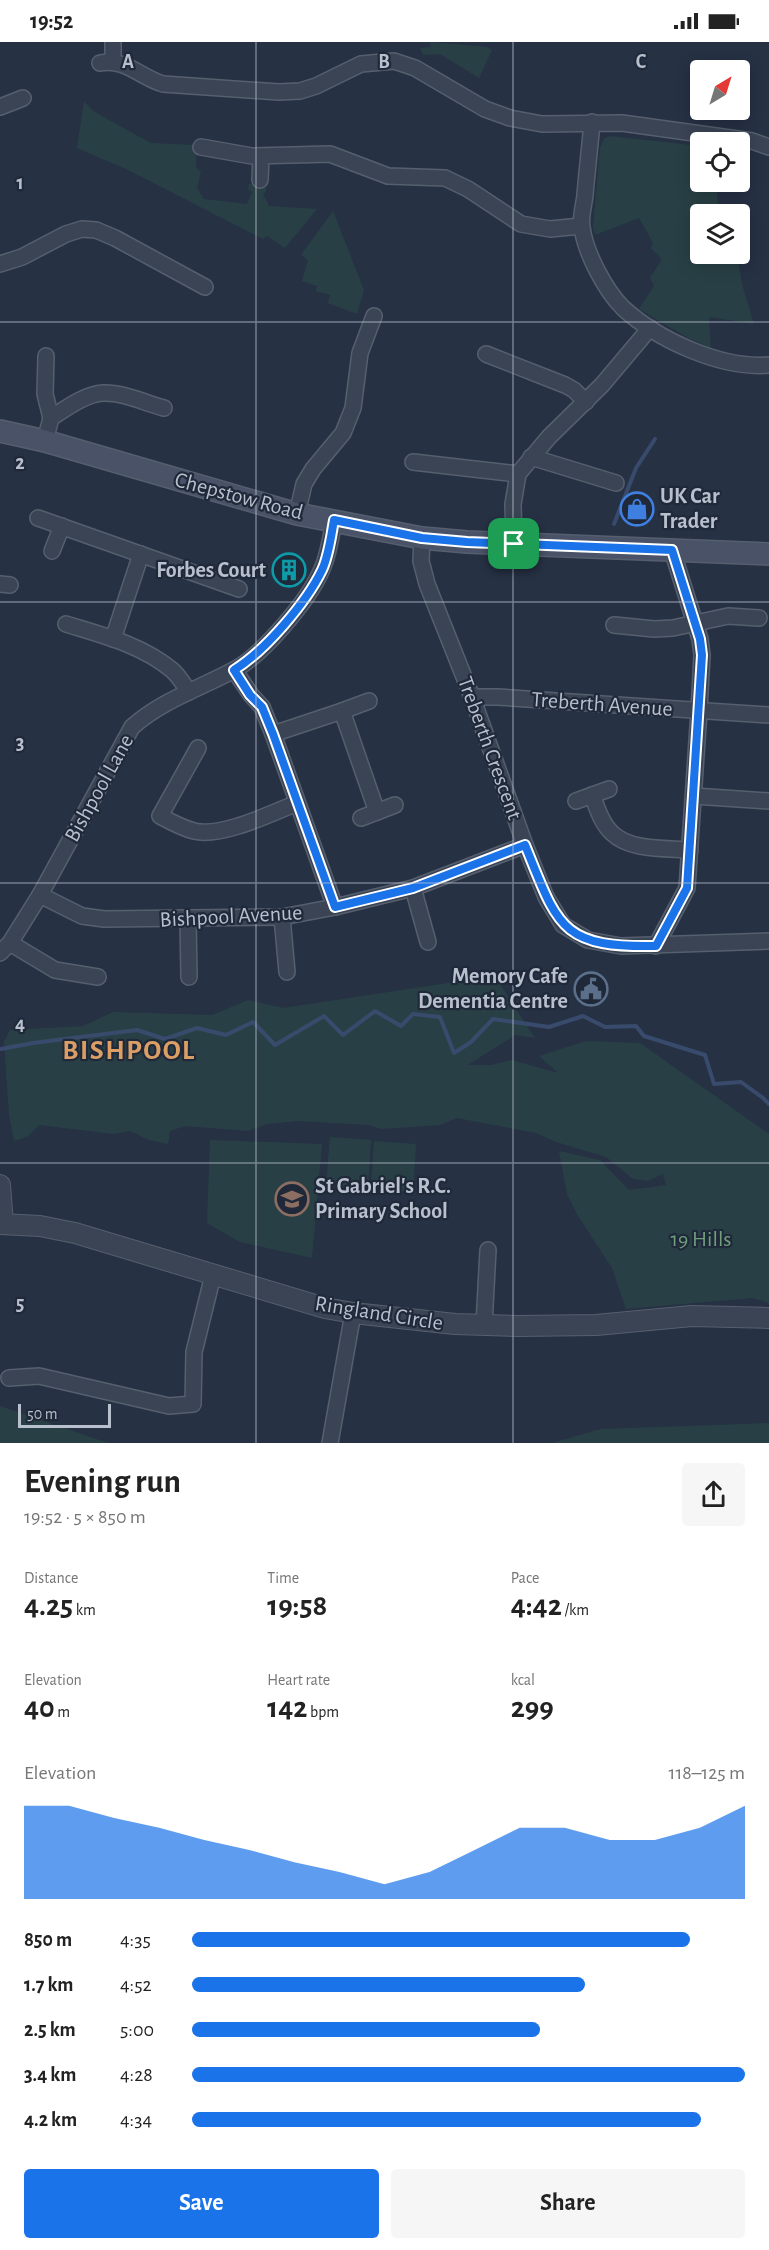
<!DOCTYPE html>
<meta charset="utf-8">
<style>
:root{--surface:#fff;--page:#f6f6f6;--text:#222;--muted:#767676;--accent:#1a73e8}
body{margin:0;font-family:"Alegreya Sans",sans-serif;background:var(--page);color:var(--text);height:100vh;display:flex;flex-direction:column;font-size:22px;white-space:nowrap}
*{box-sizing:border-box;margin:0}
p{font-size:20px;color:var(--muted)}
.icon{flex:none;width:33px;height:33px;fill:none;stroke:currentColor;stroke-width:2;stroke-linecap:round;stroke-linejoin:round}
.map{position:relative;height:1401px;overflow:hidden}
.details{display:flex;flex-direction:column;background:var(--surface);flex:1}
.details>*{flex:none}
.needle{width:39px;rotate:38deg}
.controls{position:absolute;left:690px;top:18px;display:grid;gap:12px}
.controls a{display:grid;place-items:center;width:60px;height:60px;border-radius:6px;background:var(--surface);box-shadow:0 3px 15px #0003;font-size:30px}
.scale{position:absolute;left:18px;bottom:15px;width:93px;box-sizing:border-box;padding-left:6px;border:3px solid #b8bfcd;border-top:0;font-size:16px;line-height:21px;white-space:nowrap;color:#b8bfcd;-webkit-text-stroke:4px #1f2939;paint-order:stroke}
.pin{position:absolute;display:grid;place-items:center;width:51px;height:51px;color:#fff;margin:-26px;border-radius:12px;box-shadow:0 3px 9px #0006}
.round{display:grid;place-items:center;flex:none;width:63px;height:63px;border-radius:6px;background:var(--page)}
.overview{display:flex;align-items:center;justify-content:space-between;height:102px;padding:0 24px}
h1{font-size:33px;font-weight:700;line-height:45px}
.stats{display:grid;grid-template-columns:repeat(3,1fr);gap:9px;height:102px;padding:6px 24px}
.stats div{display:grid;align-content:center}
.stats b{font-size:30px;font-weight:700}
.stats small{font-size:16px;font-weight:400}
.stats p{font-size:16px}
.chart{height:168px;padding:12px 24px}
.chart p{display:flex;justify-content:space-between}
.chart svg{width:100%;height:108px;margin-top:6px;fill:var(--accent);opacity:.7}
.button{display:flex;gap:12px;margin-top:auto;padding:12px 24px}
.button a{flex:1;height:69px;border-radius:6px;background:var(--accent);color:#fff;font-size:24px;font-weight:700;line-height:69px;text-align:center}
.button a+a{background:var(--page);color:var(--text)}
ul{padding:0 24px;list-style:none;font-size:20px}
li{display:grid;grid-template-columns:96px 72px 1fr;align-items:center;height:45px}
li i{height:15px;border-radius:8px;background:var(--accent)}
.status{display:flex;justify-content:space-between;align-items:center;height:42px;padding:0 30px;background:var(--surface);direction:ltr}
.status svg{height:16px;fill:currentColor}
.map>svg:first-child{display:block}
</style>
<div class="status"><b>19:52</b><svg viewBox="0 0 49 12"><path d="M0 12V9h3v3zM5 12V6h3v6zM10 12V3h3v9zM15 12V0h3v12zM26 1h20v11H26zM47 4h2v5h-2z"/></svg></div>
<div class="map">
<svg width="769" height="1401" viewBox="0 0 769 1401">
<rect width="100%" height="100%" fill="#263144"/>
<!-- green -->
<g fill="#284045">
<path d="M430,0L487,5L492,8L479,36L440,12L423,13L420,6L431,5Z"/>
<path d="M84,59L93,69L151,101L196,103V125L201,130L197,146L204,157L247,162L252,150L248,147L249,142L265,141L266,149L263,152L269,164L317,167L285,206L267,194L263,197L128,128L77,106Z"/>
<path d="M610,94L700,104V140H717L718,172H700V212H737L742,242L754,282L709,275L711,306L690,297L639,267L654,244L650,236L662,217L651,206L653,201L639,176L595,193L593,185L600,106L605,96Z"/>
<path d="M333,169L364,248L357,272L328,261L330,253L316,249L317,244L302,239L308,218L301,213Z"/>
<path d="M461,939L499,941L535,996L515,993L468,1023H491L512,1018L558,1031L539,1014L586,999L640,1001L769,1092V1261L752,1256L626,1267L612,1226L578,1174L567,1152L559,1109L600,1118L629,1148L666,1143L663,1132L648,1139L633,1137L606,1115L556,1100L536,1091L457,1076L440,1083L382,1087L368,1083L298,1079L267,1082L248,1089L185,1084L170,1089L168,1102L149,1098L130,1089L114,1092L39,1083L27,1095L14,1099L9,1073L4,999L10,988L83,984L113,970L212,973L248,958L283,966Z"/>
<path d="M330,1095L371,1098L368,1146L326,1143Z"/>
<path d="M210,1098L322,1102L312,1216L240,1200L207,1181Z"/>
<path d="M374,1099L416,1102L413,1150L371,1147Z"/>
<path d="M0,1364L108,1401H0Z"/>
<path d="M769,1381V1401H552L601,1387Z"/>
</g>
<g fill="none" stroke-linecap="round" stroke-linejoin="round">
<!-- stream -->
<g stroke="#394b6c" stroke-width="4">
<path d="M614,482L636,426L655,397"/>
<path d="M1,1007L33,1001L137,988L165,997L197,986L226,993L253,980L275,1003L324,974L343,993L375,969L401,984L413,972L440,975L454,1011L471,1000L493,977L549,985L583,974L605,985L636,984L644,994L705,1013L714,1042L741,1040L763,1056L769,1062"/>
</g>
<!-- minor casing -->
<g stroke="#565f6e" stroke-width="18">
<g id="minor">
<path d="M113,19V0"/>
<path d="M100,21C125,16 140,35 163,42L279,50L300,49L316,44L361,22L394,19L415,26L485,67L510,76L542,82L622,81L752,99L769,105"/>
<path d="M0,65L23,56"/>
<path d="M592,80C590,104 587,129 585,153C584,163 580,175 582,185C585,210 605,248 623,266C658,298 721,327 769,323"/>
<path d="M201,105L252,114L330,112L388,134L445,136L468,147L521,182L550,187L581,184"/>
<path d="M260,138L261,114"/>
<path d="M0,222L22,215L66,192L82,187L96,188L115,196L205,245"/>
<path d="M486,312L565,343L574,348L586,360"/>
<path d="M46,314L45,352L51,376"/>
<path d="M45,399L51,376C65,367 85,352 103,351C122,350 145,361 164,366"/>
<path d="M531,415L616,441"/>
<path d="M413,420L518,432"/>
<path d="M297,472L304,442L313,427L343,391L353,366L360,311L374,274"/>
<path d="M38,476L239,547"/>
<path d="M422,496L421,519L427,542L472,655L525,803L546,855L563,883L588,898L621,904L769,899"/>
<path d="M514,502L513,462L518,432L549,395L602,343L650,286"/>
<path d="M52,509L62,484"/>
<path d="M0,542L10,543"/>
<path d="M66,582C102,593 142,603 172,628C179,634 184,643 189,650"/>
<path d="M614,583L654,587L673,586L728,574L759,576"/>
<path d="M113,597L141,512"/>
<path d="M234,628L251,653L262,665L273,692L335,865"/>
<path d="M472,655H498L769,673"/>
<path d="M342,669L369,659"/>
<path d="M273,692L342,669L377,770"/>
<path d="M198,706L160,774C171,780 182,786 194,789C221,796 272,771 297,761"/>
<path d="M592,753C597,766 602,782 612,791C630,809 667,806 690,808"/>
<path d="M694,754L769,759"/>
<path d="M576,759L609,747"/>
<path d="M361,776L395,763"/>
<path d="M413,846L428,900"/>
<path d="M40,853L82,874L104,877L282,875L335,865L413,846L525,803"/>
<path d="M282,875L287,930"/>
<path d="M188,878L189,935"/>
<path d="M10,901L55,928L98,935"/>
<path d="M656,904L687,846L699,669L702,613L700,597L672,508"/>
<path d="M0,911L10,901L40,853L132,685C161,659 198,647 232,629C262,614 309,558 322,527C329,512 331,494 334,478"/>
<path d="M484,1283L488,1208"/>
<path d="M9,1336L39,1334L169,1364L193,1362L194,1310L213,1233"/>
<path d="M330,1401L353,1271"/>
</g>
</g>
<!-- tertiary casing -->
<g stroke="#565f6e" stroke-width="22">
<g id="tertiary">
<path d="M0,1143L3,1182"/>
<path d="M0,1182L40,1184L75,1191L325,1266L353,1271L455,1282L518,1284L596,1283L692,1274L769,1276"/>
</g>
</g>
<!-- secondary casing -->
<g stroke="#565f6e" stroke-width="24">
<path id="secondary" d="M0,389L45,399L297,472L422,496L467,500L769,512"/>
</g>
<!-- minor -->
<use href="#minor" stroke="#3b4454" stroke-width="15"/>
<!-- tertiary -->
<use href="#tertiary" stroke="#3b4454" stroke-width="20"/>
<!-- secondary -->
<use href="#secondary" stroke="#495267" stroke-width="21"/>
</g>
<g fill="none" stroke-linecap="round" stroke-linejoin="round">
<!-- route casing -->
<g stroke="#fff" stroke-width="12">
<path id="route" d="M334,478L422,496L467,500L672,508L700,597L702,613L687,846L656,904C560,906 558,884 525,803L413,846L335,865L273,692L262,665L250,653L234,628C265,609 306,561 322,528C329,513 331,494 334,478Z"/>
</g>
<!-- route -->
<use href="#route" stroke="#1a73e8" stroke-width="8"/>
</g>
<!-- grid -->
<path fill="none" stroke="#b8bfcd" stroke-width="1.5" stroke-opacity="0.55" d="M256,0V1401M513,0V1401M0,280H769M0,560H769M0,841H769M0,1121H769"/>
<!-- icons -->
<defs>
<g id="shop-ring" transform="scale(1.725)"><circle r="9.5" fill="#1f2939" stroke="#3f7fe0" stroke-width="1.5"/><path d="M-5-2.5h2.3a2.7 3.5 0 0 1 5.4 0H5L5.5 6h-11ZM-1.5-2.5h3a1.5 2.3 0 0 0-3 0Z" fill="#3f7fe0"/></g>
<g id="building-ring" transform="scale(1.725)"><circle r="9.5" fill="#1f2939" stroke="#0f9aa8" stroke-width="1.5"/><path d="M-4-6H4V6H1V3H-1V6H-4ZM-2.5-4.3h1.7v1.8h-1.7ZM.8-4.3h1.7v1.8H.8ZM-2.5-1h1.7V.8h-1.7ZM.8-1h1.7V.8H.8Z" fill="#0f9aa8"/></g>
<g id="civic-ring" transform="scale(1.725)"><circle r="9.5" fill="#1f2939" stroke="#5c6f8a" stroke-width="1.5"/><path d="M-.6-6.5H3V-4.5H.6V-3L4-1V1h2V6H-6V1h2V-1L-.6-3ZM-1.2 2.5V6h2.4V2.5Z" fill="#5c6f8a"/></g>
<g id="school-ring" transform="scale(1.725)"><circle r="9.5" fill="#1f2939" stroke="#8d6e63" stroke-width="1.5"/><path d="M0-5L7-2L0 1L-7-2ZM-4 1L0 2.5L4 1V4Q0 6-4 4Z" fill="#8d6e63"/></g>
</defs>
<g fill-rule="evenodd">
<use href="#shop-ring" x="637" y="467"/>
<use href="#building-ring" x="289" y="528"/>
<use href="#civic-ring" x="591" y="947"/>
<use href="#school-ring" x="292" y="1157"/>
</g>
<g text-anchor="middle" dominant-baseline="central" stroke-width="4.5" stroke-linejoin="round" paint-order="stroke">
<!-- street labels -->
<g font-size="22" fill="#b8bfcd" stroke="#1f2939">
<text transform="translate(239 454) rotate(15)">Chepstow Road</text>
<text transform="translate(602 662) rotate(4)">Treberth Avenue</text>
<text transform="translate(490 706) rotate(70)">Treberth Crescent</text>
<text transform="translate(99 746) rotate(-61)">Bishpool Lane</text>
<text transform="translate(231 874) rotate(-3)">Bishpool Avenue</text>
<text transform="translate(379 1271) rotate(9)">Ringland Circle</text>
</g>
<!-- poi labels -->
<g font-size="22" font-weight="bold" fill="#b8bfcd" stroke="#1f2939" text-anchor="start">
<text x="660" y="454">UK Car<tspan x="660" dy="25">Trader</tspan></text>
<text x="266" y="528" text-anchor="end">Forbes Court</text>
<text x="568" y="934" text-anchor="end">Memory Cafe<tspan x="568" dy="25">Dementia Centre</tspan></text>
<text x="315" y="1144">St Gabriel's R.C.<tspan x="315" dy="25">Primary School</tspan></text>
</g>
<!-- park labels -->
<g font-size="22" fill="#6f9f7c" stroke="#1f2939">
<text x="701" y="1197">19 Hills</text>
</g>
<!-- district labels -->
<g font-size="28" font-weight="bold" letter-spacing="1.5" fill="#db9f66" stroke="#1f2939">
<text x="129" y="1009">BISHPOOL</text>
</g>
</g>
<g font-size="20" text-anchor="middle" font-weight="bold" fill="#b8bfcd" stroke="#1f2939" stroke-width="4.5" stroke-linejoin="round" paint-order="stroke">
<text x="128" y="26">A</text>
<text x="384" y="26">B</text>
<text x="641" y="26">C</text>
<text x="20" y="147">1</text>
<text x="20" y="427">2</text>
<text x="20" y="707">3</text>
<text x="20" y="988">4</text>
<text x="20" y="1268">5</text>
</g>
</svg>
<div class="controls">
<a><svg class="needle" viewBox="-14 -14 28 28"><path d="M0-13l5 13h-10z" fill="#e53935"/><path d="M0 13l5-13h-10z" fill="#767676"/></svg></a>
<a><svg class="icon" aria-label="locate" viewBox="0 0 24 24"><circle cx="12" cy="12" r="6"/><path d="M12 2v4M12 18v4M2 12h4M18 12h4"/></svg></a>
<a><svg class="icon" aria-label="layers" viewBox="0 0 24 24"><path d="M12 4l9 5-9 5-9-5zM3 14l9 5 9-5"/></svg></a>
</div>
<div class="scale">50 m</div>
<div class="pin" style="left:514px;top:502px;background:#1e9e55"><svg class="icon" aria-label="arrive" viewBox="0 0 24 24"><path d="M6 21V4h12l-3 4 3 4H6"/></svg></div>
</div>
<section class="details">
<div class="overview"><div><h1>Evening run</h1><p>19:52 · 5 × 850 m</p></div><a class="round"><svg class="icon" aria-label="share" viewBox="0 0 24 24"><path d="M12 15V3M7 8l5-5 5 5M5 13v7h14v-7"/></svg></a></div>
<div class="stats">
<div><p>Distance</p><b>4.25<small> km</small></b></div>
<div><p>Time</p><b>19:58</b></div>
<div><p>Pace</p><b>4:42<small> /km</small></b></div>
</div>
<div class="stats">
<div><p>Elevation</p><b>40<small> m</small></b></div>
<div><p>Heart rate</p><b>142<small> bpm</small></b></div>
<div><p>kcal</p><b>299</b></div>
</div>
<div class="chart"><p><span>Elevation</span>118–125 m</p>
<svg viewBox="0 0 160 44" preserveAspectRatio="none"><path d="M0 44V6L10 6L20 11L30 15L40 20L50 24L60 29L70 33L80 38L90 33L100 24L110 15L120 15L130 20L140 20L150 15L160 6V44z"/></svg>
</div>
<ul>
<li><b>850 m</b>4:35<i style="width:90%"></i></li>
<li><b>1.7 km</b>4:52<i style="width:71%"></i></li>
<li><b>2.5 km</b>5:00<i style="width:63%"></i></li>
<li><b>3.4 km</b>4:28<i style="width:100%"></i></li>
<li><b>4.2 km</b>4:34<i style="width:92%"></i></li>
</ul>
<div class="button"><a>Save</a><a>Share</a></div>
</section>
